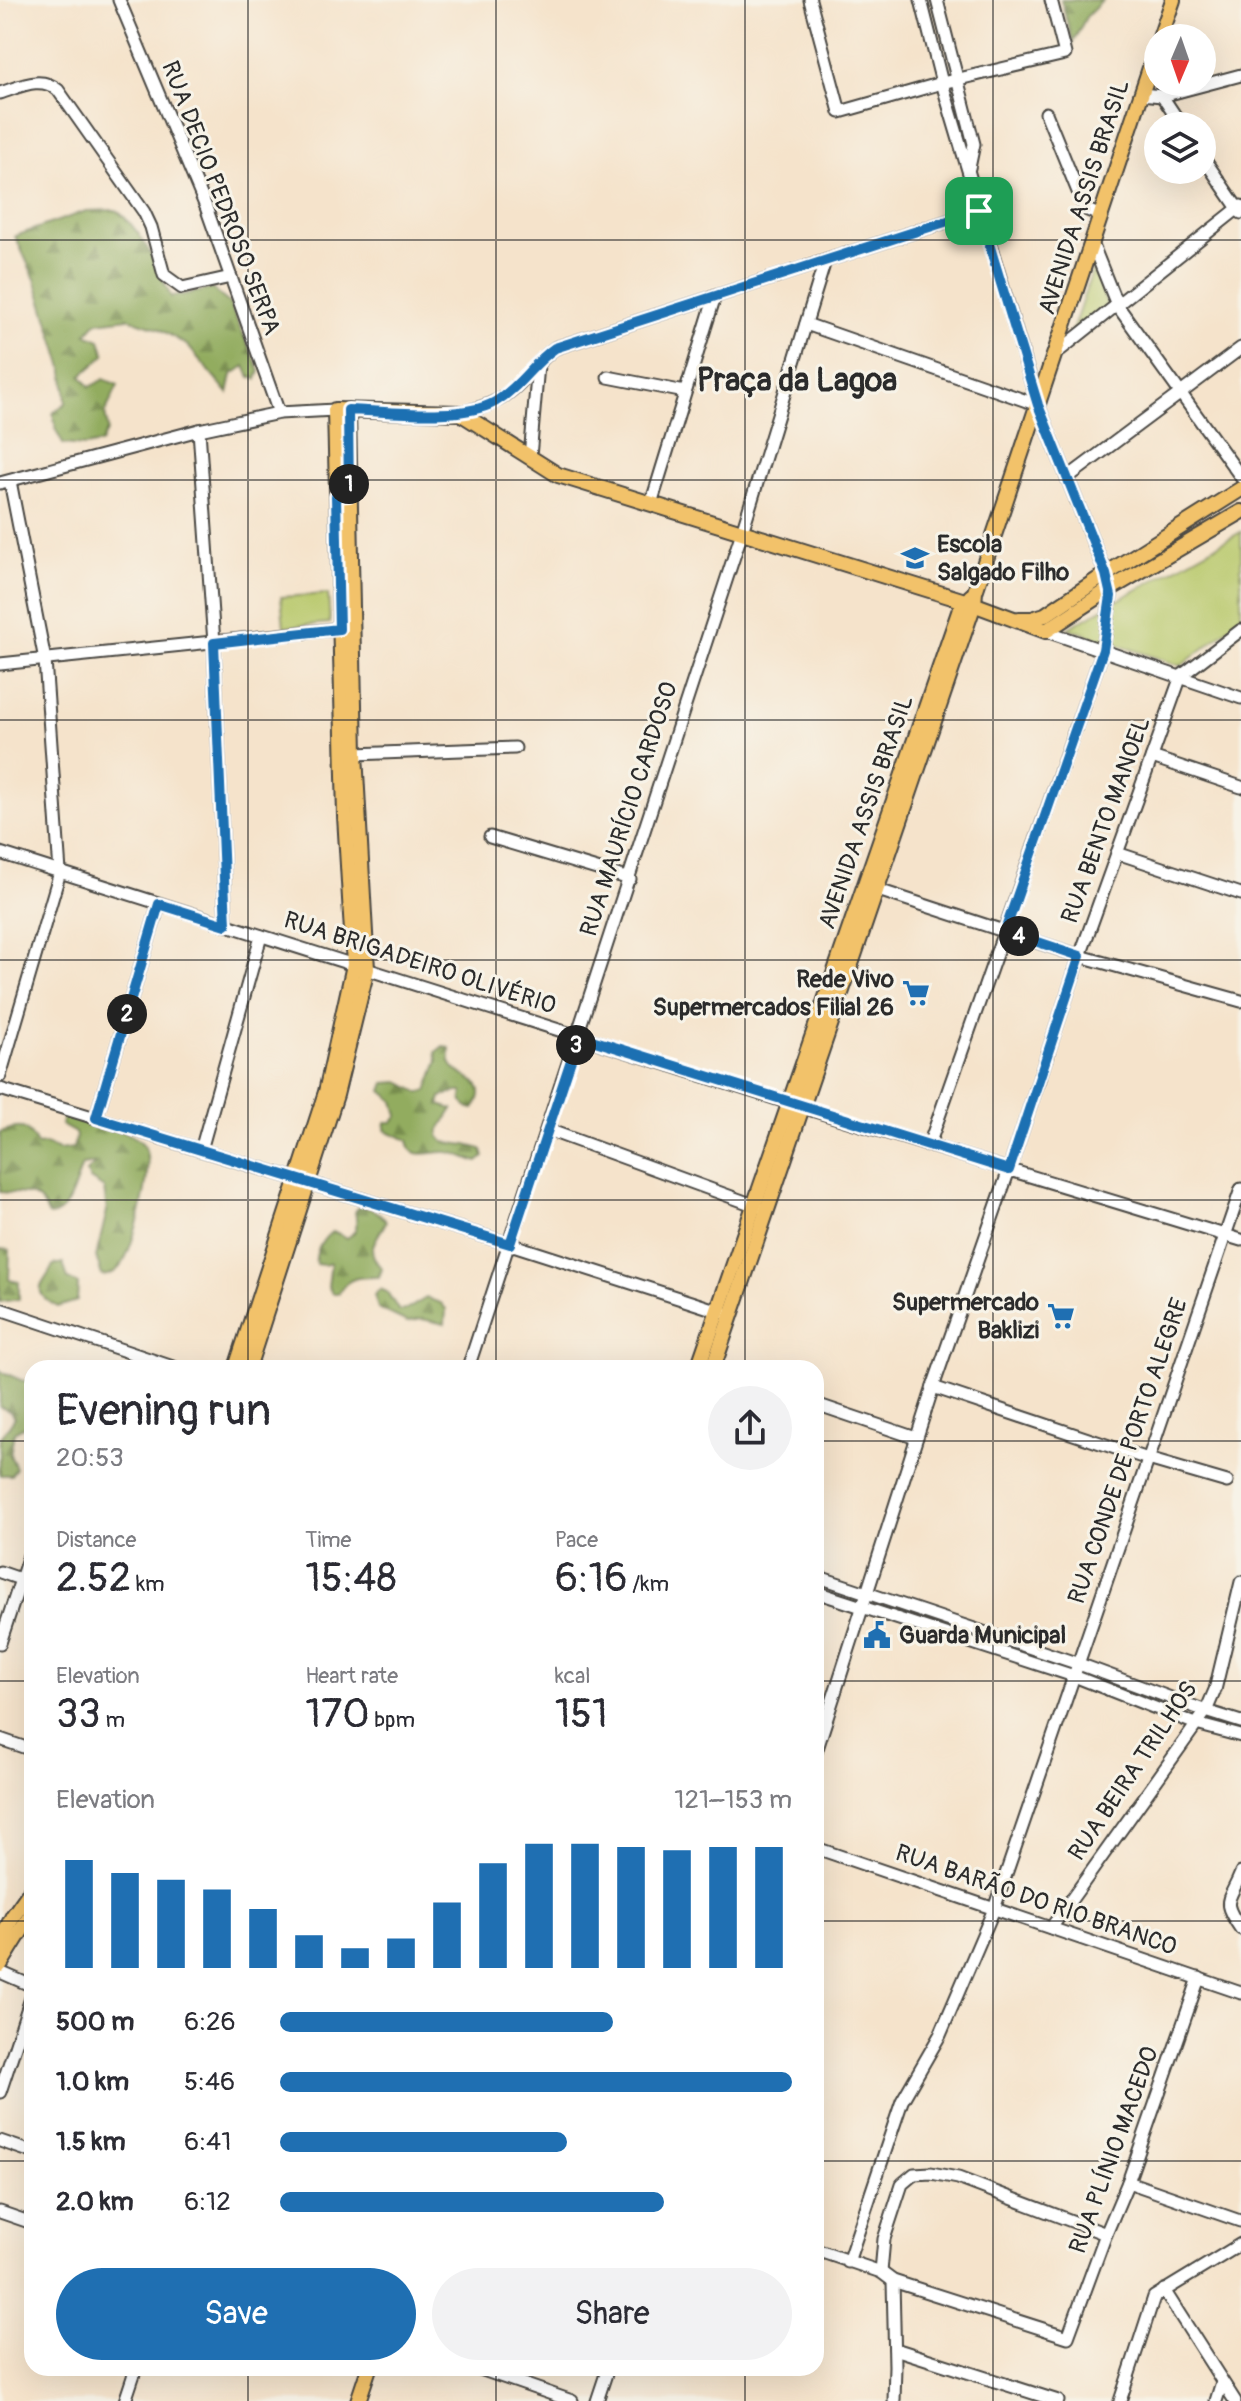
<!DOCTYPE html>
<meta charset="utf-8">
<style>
:root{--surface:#fff;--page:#f2f2f3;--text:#2b2b33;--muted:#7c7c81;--accent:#1f6fb2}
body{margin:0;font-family:Pangolin,sans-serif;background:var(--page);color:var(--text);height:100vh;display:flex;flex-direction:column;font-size:30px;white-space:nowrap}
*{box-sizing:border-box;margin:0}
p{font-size:26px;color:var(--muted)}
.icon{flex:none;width:44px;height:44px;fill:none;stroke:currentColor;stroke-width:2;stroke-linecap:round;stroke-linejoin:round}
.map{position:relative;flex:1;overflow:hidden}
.panel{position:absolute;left:24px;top:1360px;width:800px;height:1016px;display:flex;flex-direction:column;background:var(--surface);border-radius:24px;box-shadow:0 8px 32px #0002}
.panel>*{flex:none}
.needle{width:52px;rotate:182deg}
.controls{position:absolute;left:1144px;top:24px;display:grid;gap:16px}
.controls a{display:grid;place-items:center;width:72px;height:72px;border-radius:50%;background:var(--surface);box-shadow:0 8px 32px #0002;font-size:40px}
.pin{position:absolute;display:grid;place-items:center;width:68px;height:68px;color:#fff;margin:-34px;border-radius:16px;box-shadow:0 4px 12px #0006}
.km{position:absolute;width:40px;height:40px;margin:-20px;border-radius:50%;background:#222;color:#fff;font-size:22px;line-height:40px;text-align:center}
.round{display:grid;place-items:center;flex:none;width:84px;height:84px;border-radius:42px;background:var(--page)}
.head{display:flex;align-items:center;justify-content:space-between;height:136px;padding:0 32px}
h1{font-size:44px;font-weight:600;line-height:60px}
.stats{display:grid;grid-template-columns:repeat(3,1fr);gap:12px;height:136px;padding:8px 32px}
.stats div{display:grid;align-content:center}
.stats b{font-size:40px;font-weight:600}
.stats small{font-size:22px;font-weight:400}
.stats p{font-size:22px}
.chart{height:224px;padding:16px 32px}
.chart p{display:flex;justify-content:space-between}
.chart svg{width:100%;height:144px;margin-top:8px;stroke:var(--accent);stroke-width:6}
.button{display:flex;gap:16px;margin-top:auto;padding:16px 32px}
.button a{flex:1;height:92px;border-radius:48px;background:var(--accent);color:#fff;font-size:32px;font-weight:600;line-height:92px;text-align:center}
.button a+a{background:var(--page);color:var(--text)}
ul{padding:0 32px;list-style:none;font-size:26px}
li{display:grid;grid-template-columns:128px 96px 1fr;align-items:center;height:60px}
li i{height:20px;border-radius:10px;background:var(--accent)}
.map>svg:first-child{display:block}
</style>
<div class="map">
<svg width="1241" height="2401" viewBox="0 0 1241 2401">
<defs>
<pattern id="forest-firs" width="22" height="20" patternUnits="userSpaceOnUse" patternTransform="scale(2)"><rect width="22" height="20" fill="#92ac5e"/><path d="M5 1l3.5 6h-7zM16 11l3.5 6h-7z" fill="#778c4e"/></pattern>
</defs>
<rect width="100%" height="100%" fill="#f7f3e8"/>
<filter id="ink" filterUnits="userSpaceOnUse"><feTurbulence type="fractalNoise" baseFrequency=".0125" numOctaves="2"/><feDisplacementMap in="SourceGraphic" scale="16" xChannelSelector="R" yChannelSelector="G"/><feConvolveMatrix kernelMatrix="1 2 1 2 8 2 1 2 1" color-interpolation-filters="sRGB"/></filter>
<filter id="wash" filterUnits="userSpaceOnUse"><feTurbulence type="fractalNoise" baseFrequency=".006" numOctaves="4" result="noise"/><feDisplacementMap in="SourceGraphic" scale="32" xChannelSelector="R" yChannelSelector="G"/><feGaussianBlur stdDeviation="1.8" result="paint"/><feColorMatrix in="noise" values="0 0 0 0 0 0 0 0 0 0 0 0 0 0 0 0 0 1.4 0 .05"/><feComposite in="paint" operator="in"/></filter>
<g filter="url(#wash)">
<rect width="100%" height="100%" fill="#f5e3cb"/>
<!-- forest -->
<g fill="url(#forest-firs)" stroke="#5e6c44" stroke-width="2">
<path d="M1061,0H1103L1086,17L1073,42Z"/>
<path d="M116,210C143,230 157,267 171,297L212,289L229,303L260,371L257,379L250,377L245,366L232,375L228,393L188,346L160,329L128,318L97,322L86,334L100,340L105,355L81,376L90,387L104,379L118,385L105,413L108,429L101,443L85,446L63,444L56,430L53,413L66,403L64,371L35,279L15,236L86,211Z"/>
<path d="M442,1047L450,1048C450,1052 449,1057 450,1062C456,1080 495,1077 474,1109L466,1107L462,1100L463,1092H456L441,1097L439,1105L453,1109L440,1129L439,1136L444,1142L466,1145L482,1149L484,1157L478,1162C468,1159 456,1152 446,1152C430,1151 411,1162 408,1140L385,1130L386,1122H393L398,1116L394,1101L382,1091L385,1083L400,1082L420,1093L427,1091L438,1061L436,1052Z"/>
<path d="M63,1116H72C91,1122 128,1129 142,1143C158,1159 134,1246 122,1264C118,1271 110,1275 102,1276L96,1257L107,1211L104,1188L90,1179L86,1172L96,1163L82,1165C75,1182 70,1215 49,1216C38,1189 26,1195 0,1192V1132C21,1126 26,1123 37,1145L45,1144L59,1150L73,1148L76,1137L75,1133L61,1125Z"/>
<path d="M361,1206C372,1210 381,1211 386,1222C374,1244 364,1249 382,1269L379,1277C361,1277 347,1276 339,1293H332L328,1286L331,1263L324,1265L316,1264C314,1252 323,1238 333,1231L347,1238C359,1231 357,1224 355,1211Z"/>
<path d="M0,1249L10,1250L9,1280L19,1282V1299L0,1302Z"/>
<path d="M63,1263L68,1279L78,1284L77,1301L58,1307C27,1290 45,1285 53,1265Z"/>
<path d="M380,1289L387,1292L399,1311L406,1310L426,1298L441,1303L446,1309L445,1324L422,1319L407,1322L378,1308L374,1295Z"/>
<path d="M0,1371L23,1381L29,1380L32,1375V1398L29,1406L32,1422L14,1432L10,1455L16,1468L11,1475H0V1439L15,1417L10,1411L0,1407Z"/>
</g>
<!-- park -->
<g fill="#b8c86a" stroke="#727a4a" stroke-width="2">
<path d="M1093,269L1109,309L1069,340Z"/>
<path d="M1241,532V619L1181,666L1068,628Z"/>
<path d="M328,594L330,623L284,627L281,597Z"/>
</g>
</g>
<g filter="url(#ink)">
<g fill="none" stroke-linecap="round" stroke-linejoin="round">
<!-- minor casing -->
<g stroke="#494743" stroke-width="15">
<g id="minor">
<path d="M119,0L206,207L279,413"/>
<path d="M810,0L840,112L942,83L1065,54L1051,0"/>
<path d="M921,0L942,83L1038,405L1106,574L1111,596L1103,650L929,1145"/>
<path d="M937,0L974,144L969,168"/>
<path d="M0,93C20,87 40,75 58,90L144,212L151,227L164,275L182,288L231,277"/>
<path d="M1141,94L1162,96L1241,75"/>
<path d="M1162,96L1182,126"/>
<path d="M1046,113L1085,209L1101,216"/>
<path d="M1202,156L1241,213"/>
<path d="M1092,243L1117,305L1241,477"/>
<path d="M806,324L1038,405"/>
<path d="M1054,355L1241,206"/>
<path d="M608,377L685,392"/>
<path d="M460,413C471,410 482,408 492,403C518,392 533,364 555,348L979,211"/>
<path d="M199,430L214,643L226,925"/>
<path d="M530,457L538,365"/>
<path d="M1067,478L1241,348"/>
<path d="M0,483L199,430L279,413L335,410"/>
<path d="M651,504L715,296"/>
<path d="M1046,631L1241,698"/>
<path d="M0,664L347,628"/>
<path d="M1181,676L1241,630"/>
<path d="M355,754L515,748"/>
<path d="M1152,757L1241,787"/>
<path d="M490,837L630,879"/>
<path d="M0,853L802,1107L1241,1240"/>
<path d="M1117,853L1241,894"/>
<path d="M872,888L1080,956L1241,1001"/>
<path d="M0,1076L60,872L45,660L10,481"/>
<path d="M0,1089L510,1244L725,1313"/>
<path d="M96,1118L159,904"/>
<path d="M548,1130L759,1207"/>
<path d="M201,1150L261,936"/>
<path d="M0,1309L176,1368"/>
<path d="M468,1368L742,532L825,261"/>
<path d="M933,1387L1148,1459L1227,1482"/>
<path d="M816,1404L916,1438"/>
<path d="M0,1572L32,1583"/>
<path d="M816,1576L1079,1664L1206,1711L1241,1722"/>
<path d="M816,1592L1074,1676L1196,1724L1241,1736"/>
<path d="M0,1643L32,1546"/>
<path d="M0,1739L32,1750"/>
<path d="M816,1752L933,1387L1009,1170L1080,956L1181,676"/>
<path d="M816,1848L1241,1993"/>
<path d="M1241,1873C1229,1903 1220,1899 1241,1929"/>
<path d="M1051,1928L1206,1711L1215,1690L1241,1582"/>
<path d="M0,1972L32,1986"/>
<path d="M0,2092L32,1995"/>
<path d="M0,2141L32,2152"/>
<path d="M1128,2182L1240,2221"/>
<path d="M0,2212L32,2223"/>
<path d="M816,2250L881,2272L893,2281L1068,2337L1106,2234L1128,2182L1199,1978"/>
<path d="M848,2262L902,2101L940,2035L994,1909L1241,1189"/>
<path d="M881,2272L884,2239L902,2184L914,2174L931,2173L958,2178L1106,2234"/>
<path d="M893,2281L895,2366L894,2401"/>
<path d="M1164,2290L1235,2401"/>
<path d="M895,2349L1058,2401"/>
<path d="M477,2368L572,2401"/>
<path d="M125,2401L136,2368"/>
<path d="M597,2401L608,2368"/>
<path d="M1120,2401L1154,2297L1241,2244"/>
<path d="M1216,2401L1222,2382"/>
</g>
</g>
<!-- major casing -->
<g stroke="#494743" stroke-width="18">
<g id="major">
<path d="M1160,38L1173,0"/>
<path d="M1019,619H1032L1045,615L1106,574L1241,489"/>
<path d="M236,1368L326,1092L354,965L345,816L335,410L460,413L558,475L965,601L1046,631L1110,589L1241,512"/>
<path d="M248,1368L336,1095L367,969L355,754L348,410"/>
<path d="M698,1368L959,612L971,596"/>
<path d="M713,1368L974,604L975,592L1158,44"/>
<path d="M0,1942L13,1916L32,1889"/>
<path d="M0,1965L32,1913"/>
<path d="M358,2401L369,2368"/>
</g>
</g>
<!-- minor -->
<use href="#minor" stroke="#fff" stroke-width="11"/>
<!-- major -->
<use href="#major" stroke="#f2c26a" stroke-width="14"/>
</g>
</g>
<g fill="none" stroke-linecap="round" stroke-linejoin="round" filter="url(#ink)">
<!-- route casing -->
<g stroke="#fff" stroke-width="16">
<path id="route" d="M979,211L1038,405L1106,574L1111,596L1103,650L1005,931L1080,956L1009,1170L579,1036L510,1244L96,1118L159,904L226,925L214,643L339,629L336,496L349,495L348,410C388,411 461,421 495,402C519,388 533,363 555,348Z"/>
</g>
<!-- route -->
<use href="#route" stroke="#1f6fb2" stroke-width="10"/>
</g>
<!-- grid -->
<path fill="none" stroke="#2b2b2b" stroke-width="2" stroke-opacity="0.55" d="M248,0V1368M496,0V1368M745,0V1368M993,0V2401M0,240H1241M0,480H1241M0,720H1241M0,960H1241M0,1200H1241M0,1441H32M816,1441H1241M0,1681H32M816,1681H1241M0,1921H32M816,1921H1241M0,2161H32M816,2161H1241M248,2368V2401M496,2368V2401M745,2368V2401"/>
<!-- icons -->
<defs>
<g id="school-bare" transform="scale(2.16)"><path d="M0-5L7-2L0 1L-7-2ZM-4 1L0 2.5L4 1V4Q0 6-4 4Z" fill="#1f6fb2" stroke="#f7f3e8" stroke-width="2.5" paint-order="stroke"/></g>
<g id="supermarket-bare" transform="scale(2.16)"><path d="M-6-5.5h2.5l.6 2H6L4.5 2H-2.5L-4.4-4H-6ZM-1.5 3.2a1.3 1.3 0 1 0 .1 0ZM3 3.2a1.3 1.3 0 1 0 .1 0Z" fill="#1f6fb2" stroke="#f7f3e8" stroke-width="2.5" paint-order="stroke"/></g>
<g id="civic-bare" transform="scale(2.16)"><path d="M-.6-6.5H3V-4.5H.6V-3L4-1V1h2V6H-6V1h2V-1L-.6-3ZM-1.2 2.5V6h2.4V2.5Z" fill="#1f6fb2" stroke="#f7f3e8" stroke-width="2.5" paint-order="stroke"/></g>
</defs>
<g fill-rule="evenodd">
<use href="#school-bare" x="915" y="558"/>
<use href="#supermarket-bare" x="916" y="993"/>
<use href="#supermarket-bare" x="1061" y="1316"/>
<use href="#civic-bare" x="877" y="1635"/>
</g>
<g text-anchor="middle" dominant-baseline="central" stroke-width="6" stroke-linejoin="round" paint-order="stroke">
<!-- street labels -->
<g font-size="24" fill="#2b2b2b" stroke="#f7f3e8">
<text transform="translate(1084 197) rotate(-72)">AVENIDA ASSIS BRASIL</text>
<text transform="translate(221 198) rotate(69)">RUA DECIO PEDROSO SERPA</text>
<text transform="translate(629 809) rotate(-72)">RUA MAURÍCIO CARDOSO</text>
<text transform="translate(866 812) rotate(-71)">AVENIDA ASSIS BRASIL</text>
<text transform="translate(1106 820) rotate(-70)">RUA BENTO MANOEL</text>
<text transform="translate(420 963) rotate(18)">RUA BRIGADEIRO OLIVÉRIO</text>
<text transform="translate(1128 1451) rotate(-71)">RUA CONDE DE PORTO ALEGRE</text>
<text transform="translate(1133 1771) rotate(-56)">RUA BEIRA TRILHOS</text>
<text transform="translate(1036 1900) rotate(19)">RUA BARÃO DO RIO BRANCO</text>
<text transform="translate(1114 2150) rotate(-70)">RUA PLÍNIO MACEDO</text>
</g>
<!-- poi labels -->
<g font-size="24" font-weight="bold" fill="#2b2b2b" stroke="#f7f3e8" text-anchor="start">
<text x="937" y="544">Escola<tspan x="937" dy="28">Salgado Filho</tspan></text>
<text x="894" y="979" text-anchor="end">Rede Vivo<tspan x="894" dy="28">Supermercados Filial 26</tspan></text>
<text x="1039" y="1302" text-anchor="end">Supermercado<tspan x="1039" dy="28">Baklizi</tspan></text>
<text x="899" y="1635">Guarda Municipal</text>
</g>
<!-- district labels -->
<g font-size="32" font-weight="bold" fill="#2b2b2b" stroke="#f7f3e8">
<text x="797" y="381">Praça da Lagoa</text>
</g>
</g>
</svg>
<div class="controls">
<a><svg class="needle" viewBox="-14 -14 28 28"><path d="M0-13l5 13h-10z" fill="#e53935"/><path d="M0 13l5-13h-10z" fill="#7c7c81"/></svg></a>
<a><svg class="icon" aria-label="layers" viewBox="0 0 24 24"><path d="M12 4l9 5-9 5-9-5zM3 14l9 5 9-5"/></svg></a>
</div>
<div class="pin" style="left:979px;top:211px;background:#1e9e55"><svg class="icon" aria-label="arrive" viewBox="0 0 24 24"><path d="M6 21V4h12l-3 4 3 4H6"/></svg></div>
<b class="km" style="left:349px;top:484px">1</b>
<b class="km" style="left:127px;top:1014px">2</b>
<b class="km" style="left:576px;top:1045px">3</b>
<b class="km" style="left:1019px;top:936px">4</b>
<section class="panel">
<div class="head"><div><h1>Evening run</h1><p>20:53</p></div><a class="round"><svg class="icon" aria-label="share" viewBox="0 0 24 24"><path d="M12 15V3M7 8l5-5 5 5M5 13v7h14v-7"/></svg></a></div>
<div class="stats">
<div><p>Distance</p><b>2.52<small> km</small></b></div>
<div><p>Time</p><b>15:48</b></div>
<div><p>Pace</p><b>6:16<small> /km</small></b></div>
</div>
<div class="stats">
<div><p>Elevation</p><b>33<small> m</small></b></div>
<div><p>Heart rate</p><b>170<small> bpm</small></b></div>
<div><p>kcal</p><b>151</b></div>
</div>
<div class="chart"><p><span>Elevation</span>121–153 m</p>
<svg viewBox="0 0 160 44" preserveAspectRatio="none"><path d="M5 44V11M15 44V15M25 44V17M35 44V20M45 44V26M55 44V34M65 44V38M75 44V35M85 44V24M95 44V12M105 44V6M115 44V6M125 44V7M135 44V8M145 44V7M155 44V7"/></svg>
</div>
<ul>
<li><b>500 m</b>6:26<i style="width:65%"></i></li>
<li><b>1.0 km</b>5:46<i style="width:100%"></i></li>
<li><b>1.5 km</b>6:41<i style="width:56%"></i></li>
<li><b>2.0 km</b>6:12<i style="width:75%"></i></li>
</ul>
<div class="button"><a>Save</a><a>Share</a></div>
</section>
</div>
